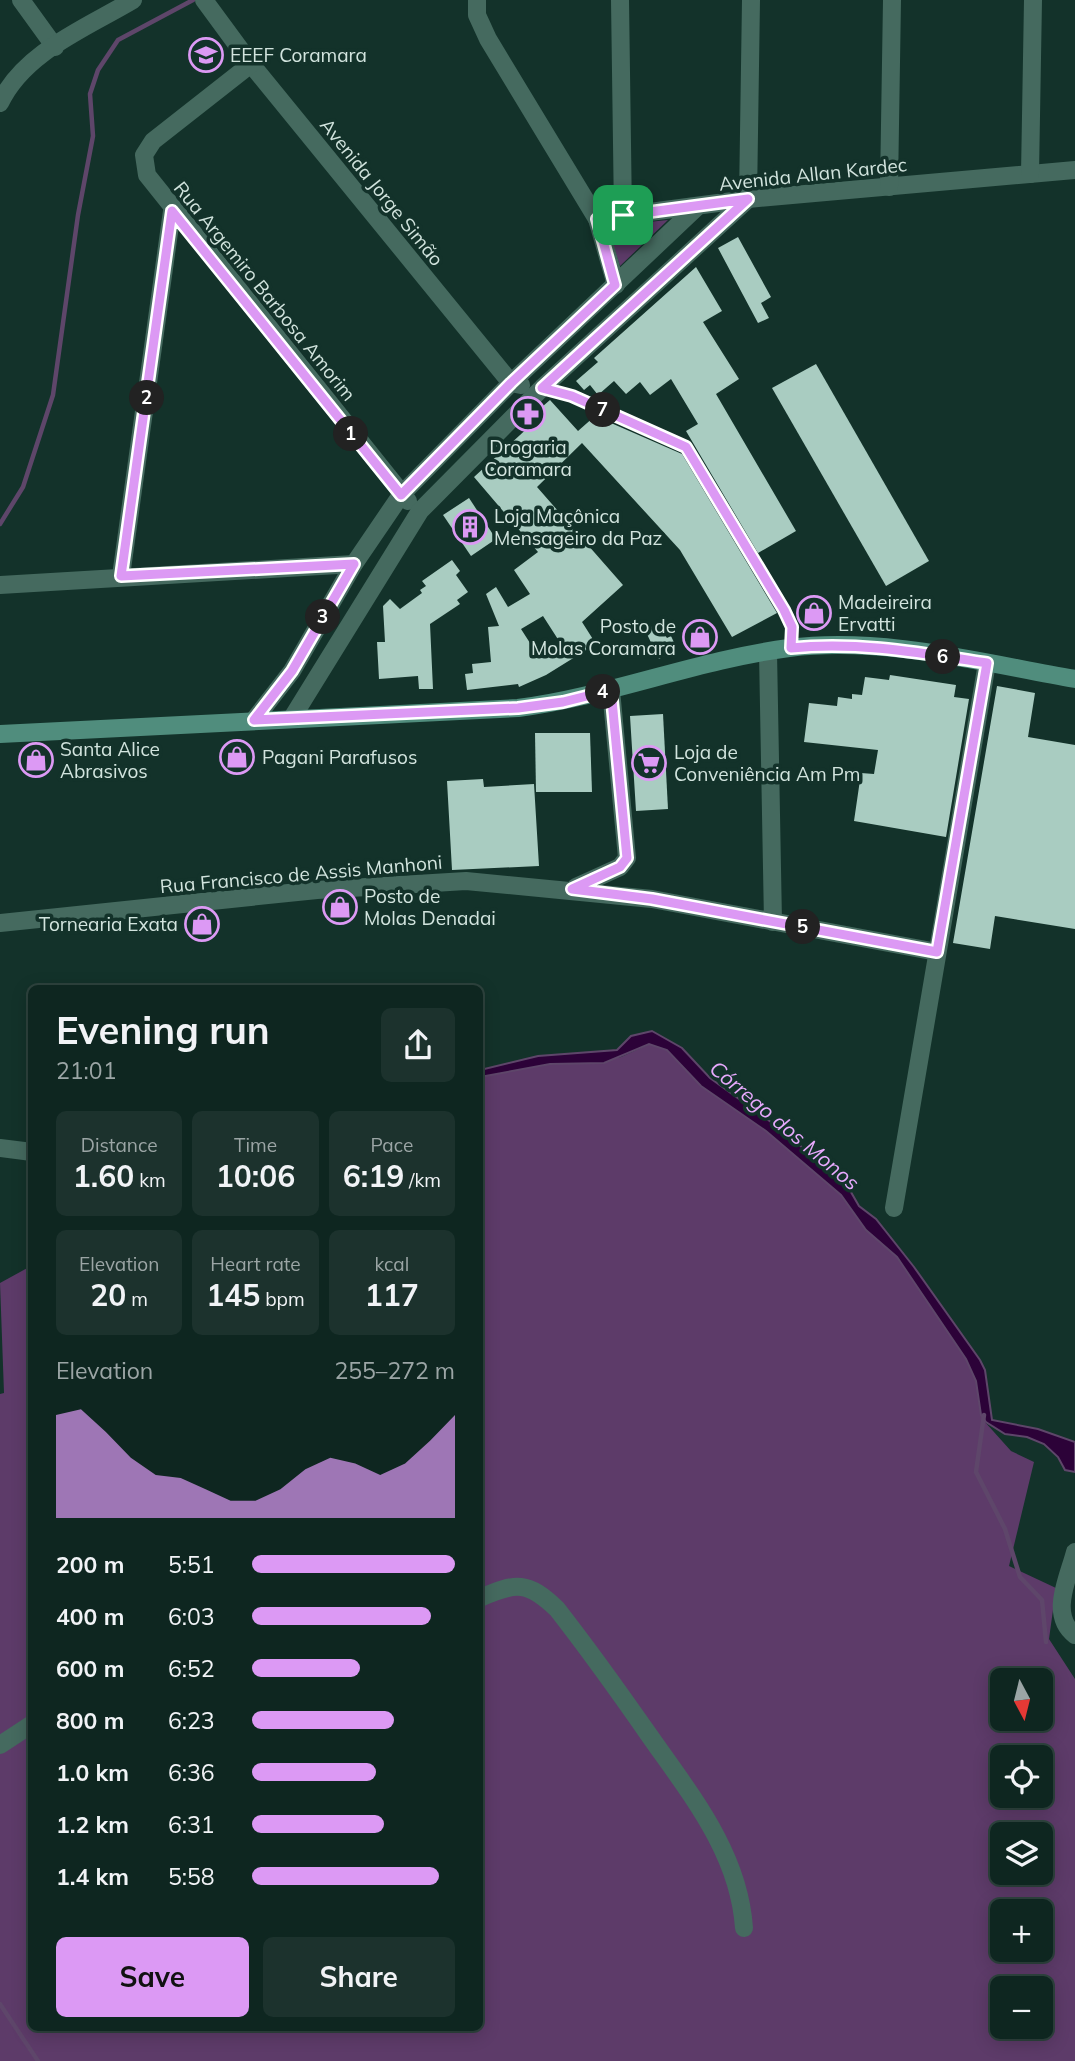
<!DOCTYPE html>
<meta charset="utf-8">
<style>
:root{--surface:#0e2620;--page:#1c322d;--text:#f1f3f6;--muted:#9ba5a5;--line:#2e433e;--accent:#dc99f4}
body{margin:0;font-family:Mulish,sans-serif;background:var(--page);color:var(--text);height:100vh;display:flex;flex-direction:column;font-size:26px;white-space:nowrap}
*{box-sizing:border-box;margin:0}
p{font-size:23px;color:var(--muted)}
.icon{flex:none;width:38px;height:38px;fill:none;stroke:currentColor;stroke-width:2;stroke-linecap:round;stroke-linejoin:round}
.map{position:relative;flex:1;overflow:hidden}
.side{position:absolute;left:28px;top:985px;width:455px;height:1046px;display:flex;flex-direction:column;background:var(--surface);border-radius:10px;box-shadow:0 4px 18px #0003,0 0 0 2px var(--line)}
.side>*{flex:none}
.needle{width:46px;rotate:173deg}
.fabs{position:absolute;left:990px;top:1668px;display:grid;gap:14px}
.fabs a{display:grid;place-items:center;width:63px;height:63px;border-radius:10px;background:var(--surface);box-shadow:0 4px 18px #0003,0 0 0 2px var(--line);font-size:35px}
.pin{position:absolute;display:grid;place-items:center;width:60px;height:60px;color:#fff;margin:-30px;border-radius:14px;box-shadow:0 4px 10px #0006}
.km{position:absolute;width:35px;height:35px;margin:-18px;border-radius:50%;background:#222;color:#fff;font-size:19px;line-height:35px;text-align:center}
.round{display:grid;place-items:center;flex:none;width:74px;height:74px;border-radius:10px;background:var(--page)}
.summary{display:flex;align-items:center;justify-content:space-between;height:119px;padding:0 28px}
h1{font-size:38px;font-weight:700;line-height:52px}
.stats{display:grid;grid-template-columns:repeat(3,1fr);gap:10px;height:119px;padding:7px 28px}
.stats div{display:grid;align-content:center;border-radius:10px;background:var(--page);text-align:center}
.stats b{font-size:30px;font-weight:700}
.stats small{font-size:19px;font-weight:400}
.stats p{font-size:19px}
.chart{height:196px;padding:14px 28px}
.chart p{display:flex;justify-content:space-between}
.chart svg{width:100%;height:126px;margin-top:7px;fill:var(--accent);opacity:.7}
.action{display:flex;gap:14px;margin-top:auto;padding:14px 28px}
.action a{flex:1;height:80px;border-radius:10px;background:var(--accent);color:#111;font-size:28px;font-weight:700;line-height:80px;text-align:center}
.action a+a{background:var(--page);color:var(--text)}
ul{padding:0 28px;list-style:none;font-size:23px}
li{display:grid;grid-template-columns:112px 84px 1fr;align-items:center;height:52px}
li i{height:18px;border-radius:9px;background:var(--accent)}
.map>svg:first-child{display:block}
</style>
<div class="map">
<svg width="1075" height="2061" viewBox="0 0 1075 2061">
<rect width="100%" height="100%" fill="#13322a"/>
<!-- green -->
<g fill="#5d3b69" fill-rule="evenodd">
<path d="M668,220L620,266L607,226Z"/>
<path d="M650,1044L667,1050L701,1086L766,1131L841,1195L866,1230L897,1257L966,1359L976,1381L981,1415L985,1422L1011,1451L1034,1462L1009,1566L1056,1588L1049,1639L1075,1679V2061H0V1394L4,1393L0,1283L31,1266L32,2028H480V1077L550,1064H590L621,1057ZM1003,1680H1041V1718H1003ZM1003,1757H1041V1796H1003ZM1003,1834H1041V1872H1003ZM1003,1911H1041V1950H1003ZM1003,1988H1041V2026H1003Z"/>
</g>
<!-- water -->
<path fill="#2c0238" stroke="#5e466a" stroke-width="2" d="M652,1031L682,1048L710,1078L782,1130L848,1187L859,1206L876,1219L914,1267L980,1360L985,1370L992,1420L1038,1429L1075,1442V1472L1065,1470L1058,1457L1044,1444L1027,1437L1005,1434L986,1422L981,1415L976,1381L966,1359L897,1257L866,1230L841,1195L766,1131L701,1086L667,1050L649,1044L604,1063L550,1064L480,1077V1070L538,1056L617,1050L631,1036Z"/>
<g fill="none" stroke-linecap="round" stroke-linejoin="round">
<!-- stream -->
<g stroke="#5e466a" stroke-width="4.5">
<path d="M0,524L23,487L53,395L78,215L93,136L90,94L98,70L118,40L193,0"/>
<path d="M984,1415L976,1472L1005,1529L1020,1577L1042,1600L1046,1642"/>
<path d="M0,2004L38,2061"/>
</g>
</g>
<!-- building -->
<g fill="#a9ccc1" fill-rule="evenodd">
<path d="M738,237L771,297L761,303L769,318L758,323L718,248Z"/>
<path d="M696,267L722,311L703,322L739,379L716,394L796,531L758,553L686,431L698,424L671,379L650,395L640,382L626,394L614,381L598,395L590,385L584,390L576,381L598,362L594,358Z"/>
<path d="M816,364L929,561L886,586L772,388Z"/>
<path d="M550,400L578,431L595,416L682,454L777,613L732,637L680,550L582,443L537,487L623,585L582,622L596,644L546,675L519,687L518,684L467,690L465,674L473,673L472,664L491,662L488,627L499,626L486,594L496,587L508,607L530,594L514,570L538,552L474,477L532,424L528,419ZM543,616L561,644L539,657L521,629Z"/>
<path d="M469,498L496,539L471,556L443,515Z"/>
<path d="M452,560L460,571L456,575L468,592L457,600L460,604L430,624L433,689H419L418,676L379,679L377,642H385L383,606L390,599L400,609L422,593L420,590L426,586L422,581Z"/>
<path d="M657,624L667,638L671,636L677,649L659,659L645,630Z"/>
<path d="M890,675L956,685L954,697L969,699L946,837L854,821L861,773L874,774L878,750L804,742L809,703L837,706L838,697L852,699V694L862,695L865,677L889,680Z"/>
<path d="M997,686L1035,693L1028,737L1075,745V929L995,916L990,949L953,943Z"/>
<path d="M663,714L668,809L636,811L630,716Z"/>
<path d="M535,733H590L592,792H536Z"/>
<path d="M483,779L484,787L534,784L539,866L452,870L447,781Z"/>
</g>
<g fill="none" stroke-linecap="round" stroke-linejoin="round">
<!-- service -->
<path stroke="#456a5f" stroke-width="9" d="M542,388L572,396L686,447L784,610L792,627L791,648"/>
<!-- minor -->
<g stroke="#456a5f" stroke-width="18">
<path d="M21,0L55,47"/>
<path d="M204,0L251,64L511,383L521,385"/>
<path d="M477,0V15L488,39L597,219L748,199L1075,170"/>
<path d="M620,0L623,215"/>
<path d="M251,64L153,141L144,155L147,175L408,501"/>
<path d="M0,103C24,52 86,28 133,0"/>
<path d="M1030,174L1033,0"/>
<path d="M889,187L892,0"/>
<path d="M597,219L616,285"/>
<path d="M121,576L172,211"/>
<path d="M0,585L354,564"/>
<path d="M768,652L773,922"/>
<path d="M292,718L420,511L542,388L748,199L751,0"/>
<path d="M254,720L292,671L354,564L401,495L511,383L697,207"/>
<path d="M576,887L620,867L627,858L611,690"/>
<path d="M0,923L317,890L466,881L652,899L937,952"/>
<path d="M0,1148L32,1152"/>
<path d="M894,1208L987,663"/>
<path d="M1075,1552C1068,1579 1049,1615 1075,1635"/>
<path d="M480,1598C516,1582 528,1581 557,1609C589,1650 619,1692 649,1735C691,1795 739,1853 744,1928"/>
<path d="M0,1745L32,1724"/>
</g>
<!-- secondary -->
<path stroke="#508d7d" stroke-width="18" d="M0,734L518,708C610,696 697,660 789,648C883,636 983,663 1075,679"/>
</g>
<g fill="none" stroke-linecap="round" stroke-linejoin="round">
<!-- route casing -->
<g stroke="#fff" stroke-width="14">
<path id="route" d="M748,199L542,388L572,396L686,447L784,610L792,627L791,648C857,641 922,653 987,663L937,952L652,899L572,889L620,867L627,858L611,690L563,702L518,708L254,720L292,671L354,564L121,576L172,211L401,495L511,383L615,285L597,219Z"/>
</g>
<!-- route -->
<use href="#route" stroke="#dc99f4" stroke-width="9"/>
</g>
<!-- icons -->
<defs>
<g id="school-ring" transform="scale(1.75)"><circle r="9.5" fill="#13322a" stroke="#dc99f4" stroke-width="1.5"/><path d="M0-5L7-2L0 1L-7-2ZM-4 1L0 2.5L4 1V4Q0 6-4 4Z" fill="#dc99f4"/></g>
<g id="pharmacy-ring" transform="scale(1.75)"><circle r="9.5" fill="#13322a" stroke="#dc99f4" stroke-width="1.5"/><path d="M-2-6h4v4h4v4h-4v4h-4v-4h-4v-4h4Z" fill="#dc99f4"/></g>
<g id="building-ring" transform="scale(1.75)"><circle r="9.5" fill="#13322a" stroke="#dc99f4" stroke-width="1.5"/><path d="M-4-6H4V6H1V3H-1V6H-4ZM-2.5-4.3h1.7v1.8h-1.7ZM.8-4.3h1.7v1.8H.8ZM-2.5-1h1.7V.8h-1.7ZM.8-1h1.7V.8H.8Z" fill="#dc99f4"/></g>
<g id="shop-ring" transform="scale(1.75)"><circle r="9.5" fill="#13322a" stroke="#dc99f4" stroke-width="1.5"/><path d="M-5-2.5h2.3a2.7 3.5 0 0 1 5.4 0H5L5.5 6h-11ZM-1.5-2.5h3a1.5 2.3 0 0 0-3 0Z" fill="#dc99f4"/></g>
<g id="supermarket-ring" transform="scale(1.75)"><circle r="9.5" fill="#13322a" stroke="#dc99f4" stroke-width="1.5"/><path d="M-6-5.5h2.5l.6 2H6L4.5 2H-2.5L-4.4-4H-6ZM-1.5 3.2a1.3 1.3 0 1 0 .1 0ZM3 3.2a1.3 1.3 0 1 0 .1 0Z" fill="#dc99f4"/></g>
</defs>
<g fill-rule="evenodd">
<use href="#school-ring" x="206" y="55"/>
<use href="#pharmacy-ring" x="528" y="414"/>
<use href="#building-ring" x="470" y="527"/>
<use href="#shop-ring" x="814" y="613"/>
<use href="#shop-ring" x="700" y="637"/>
<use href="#shop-ring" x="237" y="757"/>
<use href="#shop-ring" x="36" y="760"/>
<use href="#supermarket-ring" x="649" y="763"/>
<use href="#shop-ring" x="340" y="907"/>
<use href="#shop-ring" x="202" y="924"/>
</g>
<g text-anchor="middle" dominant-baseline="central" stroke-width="7" stroke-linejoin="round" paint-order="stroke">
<!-- poi labels -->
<g font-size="19" fill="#d2e4de" stroke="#13322a" text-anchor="start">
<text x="230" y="55">EEEF Coramara</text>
<text x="528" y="447" text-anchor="middle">Drogaria<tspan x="528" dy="22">Coramara</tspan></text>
<text x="494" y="516">Loja Maçônica<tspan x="494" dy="22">Mensageiro da Paz</tspan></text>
<text x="838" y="602">Madeireira<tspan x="838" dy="22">Ervatti</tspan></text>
<text x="676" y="626" text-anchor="end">Posto de<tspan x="676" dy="22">Molas Coramara</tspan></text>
<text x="60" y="749">Santa Alice<tspan x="60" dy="22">Abrasivos</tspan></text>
<text x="674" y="752">Loja de<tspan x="674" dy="22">Conveniência Am Pm</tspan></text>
<text x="262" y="757">Pagani Parafusos</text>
<text x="364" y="896">Posto de<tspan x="364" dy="22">Molas Denadai</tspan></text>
<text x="178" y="924" text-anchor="end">Tornearia Exata</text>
</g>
<!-- street labels -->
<g font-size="19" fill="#d2e4de" stroke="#13322a">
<text transform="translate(813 174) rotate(-6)">Avenida Allan Kardec</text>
<text transform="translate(382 192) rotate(51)">Avenida Jorge Simão</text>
<text transform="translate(265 291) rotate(51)">Rua Argemiro Barbosa Amorim</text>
<text transform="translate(301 874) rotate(-5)">Rua Francisco de Assis Manhoni</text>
</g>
<!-- water labels -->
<g font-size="21" font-style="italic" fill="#e7a9fd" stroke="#13322a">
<text transform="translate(785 1125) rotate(40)">Córrego dos Monos</text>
</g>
</g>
</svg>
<div class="fabs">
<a><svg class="needle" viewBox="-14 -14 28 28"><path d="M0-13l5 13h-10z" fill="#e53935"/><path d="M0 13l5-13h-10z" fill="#9ba5a5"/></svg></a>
<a><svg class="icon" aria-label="locate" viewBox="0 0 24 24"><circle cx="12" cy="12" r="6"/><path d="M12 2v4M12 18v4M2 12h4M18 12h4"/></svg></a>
<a><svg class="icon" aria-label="layers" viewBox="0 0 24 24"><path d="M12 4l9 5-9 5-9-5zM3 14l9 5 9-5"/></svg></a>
<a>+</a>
<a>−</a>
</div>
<div class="pin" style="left:623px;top:215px;background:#1e9e55"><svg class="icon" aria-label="arrive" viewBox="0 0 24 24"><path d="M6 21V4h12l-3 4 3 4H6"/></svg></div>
<b class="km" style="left:351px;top:434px">1</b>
<b class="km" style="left:147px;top:398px">2</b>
<b class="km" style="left:323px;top:617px">3</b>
<b class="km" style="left:603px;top:692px">4</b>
<b class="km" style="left:803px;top:927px">5</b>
<b class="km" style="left:943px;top:657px">6</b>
<b class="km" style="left:603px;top:410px">7</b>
<section class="side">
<div class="summary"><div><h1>Evening run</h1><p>21:01</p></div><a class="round"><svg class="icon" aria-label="share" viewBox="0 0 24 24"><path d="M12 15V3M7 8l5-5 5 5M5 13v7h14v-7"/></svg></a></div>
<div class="stats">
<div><p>Distance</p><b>1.60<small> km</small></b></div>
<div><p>Time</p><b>10:06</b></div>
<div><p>Pace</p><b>6:19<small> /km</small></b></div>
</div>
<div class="stats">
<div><p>Elevation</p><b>20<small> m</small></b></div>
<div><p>Heart rate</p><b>145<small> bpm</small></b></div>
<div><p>kcal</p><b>117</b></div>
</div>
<div class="chart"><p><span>Elevation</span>255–272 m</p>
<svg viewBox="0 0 160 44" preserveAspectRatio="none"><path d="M0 44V8L10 6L20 14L30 23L40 29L50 30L60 34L70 38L80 38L90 34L100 27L110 23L120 25L130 29L140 25L150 17L160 8V44z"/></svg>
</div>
<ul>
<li><b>200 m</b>5:51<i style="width:100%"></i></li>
<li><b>400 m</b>6:03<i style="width:88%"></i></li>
<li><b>600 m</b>6:52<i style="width:53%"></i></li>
<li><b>800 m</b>6:23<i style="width:70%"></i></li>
<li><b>1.0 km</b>6:36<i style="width:61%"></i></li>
<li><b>1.2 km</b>6:31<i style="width:65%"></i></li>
<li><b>1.4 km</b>5:58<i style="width:92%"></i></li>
</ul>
<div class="action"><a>Save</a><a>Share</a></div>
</section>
</div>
